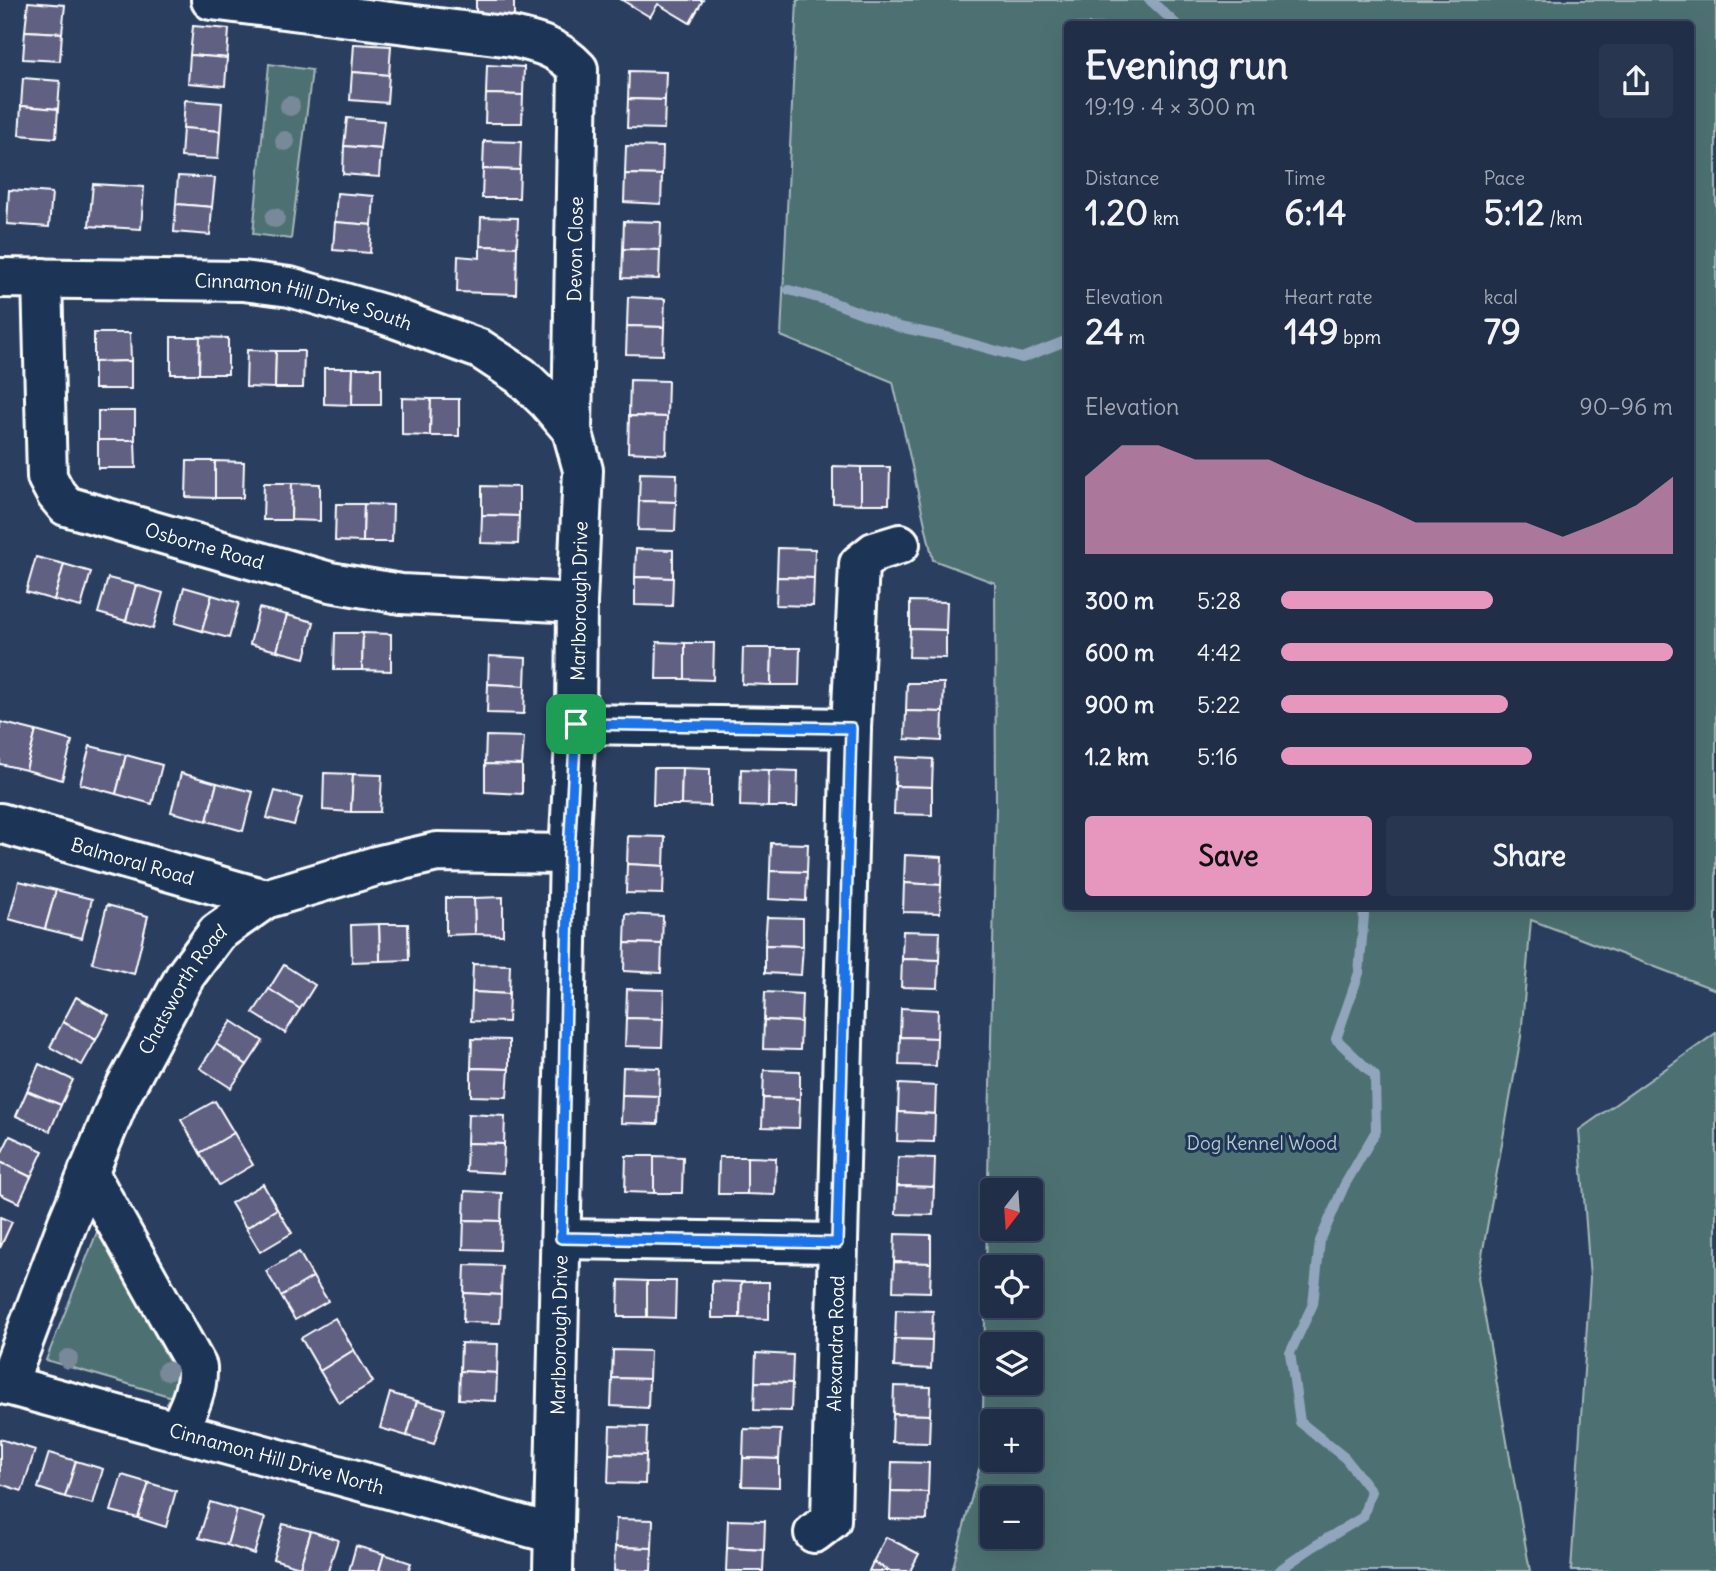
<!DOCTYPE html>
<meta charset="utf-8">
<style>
:root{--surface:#202e48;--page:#28364f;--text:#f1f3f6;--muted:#a2a8b4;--line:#3d4a60;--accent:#e797bd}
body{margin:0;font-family:Delius,sans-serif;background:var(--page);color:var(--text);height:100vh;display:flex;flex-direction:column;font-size:26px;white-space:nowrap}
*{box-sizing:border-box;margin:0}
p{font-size:23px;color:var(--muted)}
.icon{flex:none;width:38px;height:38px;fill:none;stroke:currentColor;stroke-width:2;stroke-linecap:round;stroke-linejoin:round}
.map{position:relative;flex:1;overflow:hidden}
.sheet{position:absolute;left:1064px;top:21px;width:630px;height:889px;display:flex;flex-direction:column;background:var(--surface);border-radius:7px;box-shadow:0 7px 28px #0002,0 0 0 2px var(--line)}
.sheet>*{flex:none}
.needle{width:46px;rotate:197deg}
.controls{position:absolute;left:980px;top:1178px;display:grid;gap:14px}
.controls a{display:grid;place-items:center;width:63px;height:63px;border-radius:7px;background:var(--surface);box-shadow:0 7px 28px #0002,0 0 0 2px var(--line);font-size:35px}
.pin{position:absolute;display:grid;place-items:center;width:60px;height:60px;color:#fff;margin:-30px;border-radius:14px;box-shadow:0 4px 10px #0006}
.round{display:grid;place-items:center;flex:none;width:74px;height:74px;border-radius:7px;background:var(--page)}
.head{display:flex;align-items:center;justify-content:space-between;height:119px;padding:0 21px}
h1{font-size:38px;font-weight:700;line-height:52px}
.metrics{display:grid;grid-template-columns:repeat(3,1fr);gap:10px;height:119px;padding:7px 21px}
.metrics div{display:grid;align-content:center}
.metrics b{font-size:35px;font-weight:700}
.metrics small{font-size:19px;font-weight:400}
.metrics p{font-size:19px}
.chart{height:196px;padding:14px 21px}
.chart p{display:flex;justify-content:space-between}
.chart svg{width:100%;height:126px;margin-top:7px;fill:var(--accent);opacity:.7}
.action{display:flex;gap:14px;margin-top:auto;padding:14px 21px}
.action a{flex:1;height:80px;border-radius:7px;background:var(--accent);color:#111;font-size:28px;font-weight:700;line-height:80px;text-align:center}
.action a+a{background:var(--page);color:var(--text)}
ul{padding:0 21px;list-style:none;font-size:23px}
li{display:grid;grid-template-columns:112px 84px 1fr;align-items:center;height:52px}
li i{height:18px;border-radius:9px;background:var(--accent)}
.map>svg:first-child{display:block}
</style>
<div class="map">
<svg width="1716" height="1571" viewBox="0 0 1716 1571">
<rect width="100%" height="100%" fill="#2a3e60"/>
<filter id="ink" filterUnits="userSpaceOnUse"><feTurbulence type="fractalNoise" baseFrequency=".0143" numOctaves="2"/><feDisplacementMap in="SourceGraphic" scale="14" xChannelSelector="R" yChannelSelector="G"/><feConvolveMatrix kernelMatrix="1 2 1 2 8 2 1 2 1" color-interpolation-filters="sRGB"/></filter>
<g filter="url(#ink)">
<!-- green -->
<g fill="#4e7172" stroke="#a6b8b8" stroke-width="2" fill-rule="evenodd">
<path d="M797,0H1716V990L1531,920L1521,1037L1478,1278L1530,1571H952L982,1458L996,806L995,583L933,560L893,382L781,336ZM1068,24H1690V906H1068ZM1031,1190V1228H992V1190ZM1031,1267V1306H992V1267ZM1031,1344V1382H992V1344ZM1031,1421V1460H992V1421ZM1031,1498V1536H992V1498Z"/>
<path d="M269,64L312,70L291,239L253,234Z"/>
<path d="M1716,1033V1571H1571L1590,1278L1579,1130Z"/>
<path d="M105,1212L191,1372L176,1398L46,1360Z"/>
</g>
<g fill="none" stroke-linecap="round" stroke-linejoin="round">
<!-- stream -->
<g stroke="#91a6bc" stroke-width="10">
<path d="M1150,0L1176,24"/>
<path d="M789,290L829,301L899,327L947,337L1022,358L1068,340"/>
<path d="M1278,1571L1313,1547L1363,1517L1371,1491L1345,1458L1300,1422L1290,1353L1313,1304L1320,1241L1344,1186L1376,1131L1375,1076L1336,1039L1359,973L1364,915L1360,906"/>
</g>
</g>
<!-- building -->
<g fill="#606082" stroke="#fff" stroke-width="2">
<path d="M476,0H514V18L476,17Z"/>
<path d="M622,0H703L690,23L658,4L650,17Z"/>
<path d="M28,2L65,5L62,33L25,31Z"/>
<path d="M193,26L229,29L227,58L190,55Z"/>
<path d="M25,31L62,33L60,61L23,59Z"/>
<path d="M354,44L391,46L389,75L352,72Z"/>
<path d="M190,55L227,58L225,86L188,83Z"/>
<path d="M487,65L524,67L523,95L486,94Z"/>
<path d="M629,71L666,72L665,100L628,99Z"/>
<path d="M352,72L389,75L387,103L350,100Z"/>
<path d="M23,78L60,81L58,109L21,106Z"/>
<path d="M486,94L523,95L522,123H485Z"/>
<path d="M628,99L665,100L664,129L627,128Z"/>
<path d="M185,100L222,103L220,131L183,128Z"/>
<path d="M21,106L58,109L56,138L19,135Z"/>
<path d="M347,118L384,121L381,149L344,146Z"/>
<path d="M183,128L220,131L218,159L181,157Z"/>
<path d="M484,141L521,142L520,170L483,169Z"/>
<path d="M344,146L381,149L379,177L343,174Z"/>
<path d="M626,146L663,147L662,175L625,174Z"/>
<path d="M483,169L520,170L519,198H482Z"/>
<path d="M625,174L662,175L661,204L624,202Z"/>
<path d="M178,176L215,178L212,207L176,204Z"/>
<path d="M93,184L144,187L141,229L89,226Z"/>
<path d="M9,190L52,193L49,227L7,224Z"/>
<path d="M337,193L374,196L372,225L335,222Z"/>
<path d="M176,204L212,207L210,235L174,232Z"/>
<path d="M481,217L518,218L517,247L480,246Z"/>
<path d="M624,221L661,222L660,250L623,249Z"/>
<path d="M335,222L372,225L370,253L333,250Z"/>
<path d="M480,246L517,247L516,294L457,292L458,256L480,258Z"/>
<path d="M623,249L660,250L659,279L622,278Z"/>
<path d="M628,297L665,299L664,327L627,326Z"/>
<path d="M627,326L664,327L663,355L626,354Z"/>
<path d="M94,333H130L131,361L94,362Z"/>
<path d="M171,337H200L199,374H171Z"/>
<path d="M200,337L228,338V374H199Z"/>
<path d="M247,350L276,351L275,388L246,387Z"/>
<path d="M276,351H304L303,388H275Z"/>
<path d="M131,361V389H94V362Z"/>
<path d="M324,368H353L352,405L324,404Z"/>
<path d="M353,368H381V405H352Z"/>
<path d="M630,380L668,381L667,417L629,416Z"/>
<path d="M402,398L431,399L430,436L402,435Z"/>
<path d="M431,399H459V436H430Z"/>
<rect x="98" y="411" width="37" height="29"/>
<path d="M629,416L667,417L666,454L628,452Z"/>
<path d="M98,440H135L136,468H98Z"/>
<path d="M187,461H215V498L186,497Z"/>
<path d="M215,461L244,462L243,498H215Z"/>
<path d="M833,466L861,467V504L833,503Z"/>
<path d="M861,467H890L889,504H861Z"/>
<path d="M640,473L677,474L676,502L639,501Z"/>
<path d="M264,483H292L291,520H263Z"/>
<path d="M292,483L320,484V521L291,520Z"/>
<path d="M482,486L519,487V516L482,515Z"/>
<path d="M639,501L676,502L675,531L638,530Z"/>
<path d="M336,504H364L363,542L335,541Z"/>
<path d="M364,504L393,505L392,542H363Z"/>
<path d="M482,515L519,516L518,544L481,543Z"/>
<path d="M778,548L815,549L814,578L777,577Z"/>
<path d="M636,549L673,550V578L635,577Z"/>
<path d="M36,557L64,564L54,600L26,592Z"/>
<path d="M64,564L91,572L81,607L54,600Z"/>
<path d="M635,577L673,578L672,606L635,605Z"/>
<path d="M777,577L814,578L813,606L776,605Z"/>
<path d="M108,578L136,585L126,621L98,613Z"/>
<path d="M136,585L163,593L153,629L126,621Z"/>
<path d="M184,587L212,595L202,631L175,623Z"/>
<path d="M212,595L239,603L229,638L202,631Z"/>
<path d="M910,601L947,602L946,630L910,629Z"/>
<path d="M259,608L287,615L277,651L250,644Z"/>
<path d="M287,615L314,622L305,658L277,651Z"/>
<path d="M910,629L946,630V658L909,657Z"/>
<path d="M335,633H363L362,670H334Z"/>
<path d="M363,633L391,634V671L362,670Z"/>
<path d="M657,642L685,643V679H656Z"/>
<path d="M685,643H714L713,680L685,679Z"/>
<path d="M743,648H772L771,685L742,684Z"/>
<path d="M772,648H800L799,685H771Z"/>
<path d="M489,656L526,658L525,686L488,684Z"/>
<path d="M907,683H944L943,712L906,711Z"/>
<path d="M488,684L525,686L524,714L487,713Z"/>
<path d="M906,711L943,712L942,741L905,739Z"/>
<path d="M0,722L36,731L26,770L0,764Z"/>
<path d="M36,731L72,741L62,780L26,770Z"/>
<path d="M486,736L524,737L522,765L485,764Z"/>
<path d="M90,746L126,755L116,794L80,784Z"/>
<path d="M126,755L162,765L152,804L116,794Z"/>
<path d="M896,757L933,759L932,787L895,786Z"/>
<path d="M485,764L522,765V794L485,792Z"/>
<path d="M654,768H682L681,805H653Z"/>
<path d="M682,768L710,769V806L681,805Z"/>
<path d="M741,769L769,770L768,807L740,806Z"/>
<path d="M769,770L798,771L797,807H768Z"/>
<path d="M181,773L217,783L207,821L171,812Z"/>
<path d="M324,773L353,774L351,812L323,810Z"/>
<path d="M353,774L382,775L380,812H351Z"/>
<path d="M217,783L253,792L243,831L207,821Z"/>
<path d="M895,786L932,787V815L894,814Z"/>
<path d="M275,791L302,798L294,825L267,818Z"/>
<path d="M628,836L665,837L664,866L627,864Z"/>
<path d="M771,843L808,844L807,872L770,871Z"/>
<path d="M905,855L942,857L941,885L904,883Z"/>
<path d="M627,864L664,866L663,894L626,893Z"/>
<path d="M770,871L807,872L806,901L769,899Z"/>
<path d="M19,881L56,890L45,929L9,919Z"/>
<path d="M904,883L941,885L940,913L903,912Z"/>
<path d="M56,890L92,899L82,938L45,929Z"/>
<path d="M503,897V935L475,934L474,898Z"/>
<path d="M446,898H474L475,934L446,935Z"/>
<path d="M107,905L148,916L134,974L92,963Z"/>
<path d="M626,914L663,916L662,944L625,943Z"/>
<path d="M767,917L803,918V946L765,945Z"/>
<path d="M379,924H408L409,960L380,961Z"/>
<path d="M379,924L380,961L352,962L351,925Z"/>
<path d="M903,931L940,932L939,960L902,959Z"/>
<path d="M625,943L662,944L661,973L624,971Z"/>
<path d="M765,945L803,946L801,975L765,973Z"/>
<path d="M902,959L939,960L938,988L901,987Z"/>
<path d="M473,964L510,965L509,994L472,992Z"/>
<path d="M284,965L315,985L300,1009L269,989Z"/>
<path d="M269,989L300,1009L285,1033L253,1013Z"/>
<path d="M627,989L664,990L663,1019L626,1018Z"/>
<path d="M472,992L509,994L508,1022L471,1021Z"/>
<path d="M765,992L802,994L801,1022L764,1020Z"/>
<path d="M76,997L109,1015L96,1040L63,1022Z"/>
<path d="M901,1008L938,1010L937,1038L900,1037Z"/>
<path d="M626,1018L663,1019L662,1047L625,1046Z"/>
<path d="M764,1020L801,1022L800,1050L763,1049Z"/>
<path d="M232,1021L263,1041L247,1065L216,1044Z"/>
<path d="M63,1022L96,1040L82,1065L50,1047Z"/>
<path d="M900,1037L937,1038L936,1066L899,1065Z"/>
<path d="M472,1039L509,1040V1069L471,1068Z"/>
<path d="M216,1044L247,1065L231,1088L200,1068Z"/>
<path d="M39,1064L73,1080L61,1105L27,1091Z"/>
<path d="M623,1067L660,1068L659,1096L622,1095Z"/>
<path d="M471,1068L509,1069L507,1097L471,1096Z"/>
<path d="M764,1070L800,1071V1099L763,1098Z"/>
<path d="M899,1084L936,1086L935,1114L898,1112Z"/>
<path d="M27,1091L61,1105L50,1131L16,1116Z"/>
<path d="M622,1095L659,1096L658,1124L621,1123Z"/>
<path d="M763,1098L800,1099L799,1128L762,1127Z"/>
<path d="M215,1101L234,1133L200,1153L181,1120Z"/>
<path d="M898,1112L935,1114L934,1142L897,1141Z"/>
<path d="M468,1114L505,1116L504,1144L467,1143Z"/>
<path d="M234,1133L253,1165L219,1185L200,1153Z"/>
<path d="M10,1136L43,1151L31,1177L0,1162V1156Z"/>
<path d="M467,1143L504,1144L503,1173L466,1171Z"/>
<path d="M626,1156H654V1193L625,1192Z"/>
<path d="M654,1156L683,1157L682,1193H654Z"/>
<path d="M719,1157H747V1194H718Z"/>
<path d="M747,1157L776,1158L775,1195L747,1194Z"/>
<path d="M898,1157L935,1158L934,1187L897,1186Z"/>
<path d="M0,1162L31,1177L19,1203L0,1194Z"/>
<path d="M263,1184L277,1209L246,1228L231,1203Z"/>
<path d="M897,1186L934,1187L933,1215L896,1214Z"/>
<path d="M465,1191L502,1193L501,1221L464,1220Z"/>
<path d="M277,1209L292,1233L260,1252L246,1228Z"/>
<path d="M0,1217L12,1222L0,1248Z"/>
<path d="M464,1220L501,1221L500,1250L463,1249Z"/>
<path d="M895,1234L931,1235V1263L894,1262Z"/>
<path d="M299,1252L313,1277L281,1296L266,1271Z"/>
<path d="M894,1262L931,1263L930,1292L893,1291Z"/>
<path d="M465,1265L502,1266L501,1295L464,1293Z"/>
<path d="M313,1277L328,1301L295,1320L281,1296Z"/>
<path d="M619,1280L647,1281V1317H618Z"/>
<path d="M647,1281H676L675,1318L647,1317Z"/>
<path d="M712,1281L741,1282L740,1318H712Z"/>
<path d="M741,1282H769V1319L740,1318Z"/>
<path d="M464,1293L501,1295L500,1323L463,1322Z"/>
<path d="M896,1310L933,1311L932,1340L895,1339Z"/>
<path d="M335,1318L354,1350L320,1371L301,1338Z"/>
<path d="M895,1339L932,1340L931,1369L894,1367Z"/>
<path d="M461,1343L498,1344L497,1373L460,1371Z"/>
<path d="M354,1350L373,1382L339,1403L320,1371Z"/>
<path d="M613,1350L650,1351L649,1379L612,1378Z"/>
<path d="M756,1353L793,1355L792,1383L755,1382Z"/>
<path d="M460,1371L497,1373L496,1401L459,1399Z"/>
<path d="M612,1378L649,1379L648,1408L611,1406Z"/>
<path d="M755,1382L792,1383L791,1411L754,1410Z"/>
<path d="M894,1386L931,1387L930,1415L893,1414Z"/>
<path d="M390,1393L417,1401L407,1436L380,1428Z"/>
<path d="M417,1401L445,1409L434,1444L407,1436Z"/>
<path d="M893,1414L930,1415L929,1443L892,1442Z"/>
<path d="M610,1426L647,1427L646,1455L609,1454Z"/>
<path d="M744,1429L781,1430L779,1459L743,1458Z"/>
<path d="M0,1439L35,1450L22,1491L0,1484Z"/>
<path d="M49,1453L76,1461L65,1497L38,1488Z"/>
<path d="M609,1454L646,1455L645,1484L608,1483Z"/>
<path d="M743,1458L779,1459V1487L742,1486Z"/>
<path d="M76,1461L103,1469L93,1504L65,1497Z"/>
<path d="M892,1462L929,1463L928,1492L891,1491Z"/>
<path d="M122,1475L149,1483L138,1518L111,1511Z"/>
<path d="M149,1483L176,1491L166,1527L138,1518Z"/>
<path d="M891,1491L928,1492L927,1520L890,1519Z"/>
<path d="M210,1502L237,1510L227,1545L199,1538Z"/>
<path d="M237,1510L265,1518L254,1554L227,1545Z"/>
<path d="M616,1519L653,1520L652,1548L615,1547Z"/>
<path d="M728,1520L765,1521L764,1550L727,1548Z"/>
<path d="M283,1524L311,1531L300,1567L273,1559Z"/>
<path d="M311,1531L338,1540L328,1571H314L300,1567Z"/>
<path d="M886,1537L919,1554L910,1571H890L873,1562Z"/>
<path d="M356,1546L384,1554L379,1571H349Z"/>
<path d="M615,1547L652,1548L651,1571H614Z"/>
<path d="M727,1548L764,1550L763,1571H726Z"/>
<path d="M384,1554L411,1563L408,1571H379Z"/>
<path d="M873,1562L890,1571H869Z"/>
</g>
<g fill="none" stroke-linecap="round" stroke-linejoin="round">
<!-- minor casing -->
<g stroke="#fff" stroke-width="44">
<g id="minor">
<path d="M211,0L512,37C539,43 559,48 578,69L572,430L583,470L577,603L576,724L569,854L553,1571"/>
<path id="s1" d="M0,278L243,281L290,287L386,315L480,349L521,376L547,401L572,430"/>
<path id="s2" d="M42,278L47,477L56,494L66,506L330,582L401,594L577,603"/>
<path d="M576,724L851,728"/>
<path id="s3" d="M0,823L265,899"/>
<path d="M88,1172L197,1367C198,1391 188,1410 177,1432"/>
<path d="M561,1239L837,1243"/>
<path id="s4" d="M0,1383L554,1534"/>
<path id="s5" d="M7,1385L68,1222L120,1097L185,976L217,933L265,899L376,866L437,852L569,854"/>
<path id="s6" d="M814,1533L831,1520L851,728L859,564L874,552L900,544"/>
</g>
</g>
<!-- minor -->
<use href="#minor" stroke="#1d3557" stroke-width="38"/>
</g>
<!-- trees -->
<g fill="#788999">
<circle cx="290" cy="106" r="10"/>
<circle cx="285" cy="141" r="10"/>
<circle cx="275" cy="218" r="10"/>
<circle cx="68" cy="1359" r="10"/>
<circle cx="167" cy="1371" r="10"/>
</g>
</g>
<g fill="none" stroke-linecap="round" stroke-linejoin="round" filter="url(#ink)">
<!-- route casing -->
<g stroke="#fff" stroke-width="14">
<path id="route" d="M576,724L851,728L837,1243L561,1238L569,854Z"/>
</g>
<!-- route -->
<use href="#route" stroke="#1a73e8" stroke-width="9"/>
</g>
<g text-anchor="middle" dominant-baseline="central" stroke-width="6" stroke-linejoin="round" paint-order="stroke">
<!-- street labels -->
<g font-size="19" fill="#fff" stroke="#1d3557">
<text transform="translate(575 249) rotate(-89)">Devon Close</text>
<text stroke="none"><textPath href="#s1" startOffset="306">Cinnamon Hill Drive South</textPath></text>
<text stroke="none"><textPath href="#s2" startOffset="378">Osborne Road</textPath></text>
<text transform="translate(579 601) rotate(-89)">Marlborough Drive</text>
<text stroke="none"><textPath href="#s3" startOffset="138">Balmoral Road</textPath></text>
<text stroke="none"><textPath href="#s5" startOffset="434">Chatsworth Road</textPath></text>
<text transform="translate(559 1335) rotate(-89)">Marlborough Drive</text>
<text stroke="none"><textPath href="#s6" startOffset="198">Alexandra Road</textPath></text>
<text stroke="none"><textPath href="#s4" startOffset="287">Cinnamon Hill Drive North</textPath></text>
</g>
<!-- park labels -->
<g font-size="19" fill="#b8c6c7" stroke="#1d3557">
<text x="1262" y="1143">Dog Kennel Wood</text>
</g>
</g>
</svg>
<div class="controls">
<a><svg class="needle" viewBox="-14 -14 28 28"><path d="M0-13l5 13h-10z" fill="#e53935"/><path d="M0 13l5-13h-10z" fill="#a2a8b4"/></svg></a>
<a><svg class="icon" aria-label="locate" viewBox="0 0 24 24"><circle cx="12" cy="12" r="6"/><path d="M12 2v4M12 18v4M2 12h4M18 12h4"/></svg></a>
<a><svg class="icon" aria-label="layers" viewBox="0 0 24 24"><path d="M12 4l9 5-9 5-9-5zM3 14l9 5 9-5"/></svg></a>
<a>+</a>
<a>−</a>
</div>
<div class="pin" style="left:576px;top:724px;background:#1e9e55"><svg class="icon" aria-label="arrive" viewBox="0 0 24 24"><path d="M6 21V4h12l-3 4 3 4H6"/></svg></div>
<section class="sheet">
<div class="head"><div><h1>Evening run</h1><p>19:19 · 4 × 300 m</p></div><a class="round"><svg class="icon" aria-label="share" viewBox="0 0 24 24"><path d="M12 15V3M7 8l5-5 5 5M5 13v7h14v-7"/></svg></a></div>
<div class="metrics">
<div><p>Distance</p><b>1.20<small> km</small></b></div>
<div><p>Time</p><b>6:14</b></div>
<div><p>Pace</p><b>5:12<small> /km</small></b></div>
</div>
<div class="metrics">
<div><p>Elevation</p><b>24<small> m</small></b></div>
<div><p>Heart rate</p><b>149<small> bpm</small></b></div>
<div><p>kcal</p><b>79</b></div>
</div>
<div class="chart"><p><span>Elevation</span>90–96 m</p>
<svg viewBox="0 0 160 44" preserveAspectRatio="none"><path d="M0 44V17L10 6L20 6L30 11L40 11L50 11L60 17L70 22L80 27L90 33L100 33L110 33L120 33L130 38L140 33L150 27L160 17V44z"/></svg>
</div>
<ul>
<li><b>300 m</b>5:28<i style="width:54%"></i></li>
<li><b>600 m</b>4:42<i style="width:100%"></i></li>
<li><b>900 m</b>5:22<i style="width:58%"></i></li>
<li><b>1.2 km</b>5:16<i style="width:64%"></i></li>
</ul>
<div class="action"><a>Save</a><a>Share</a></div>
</section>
</div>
